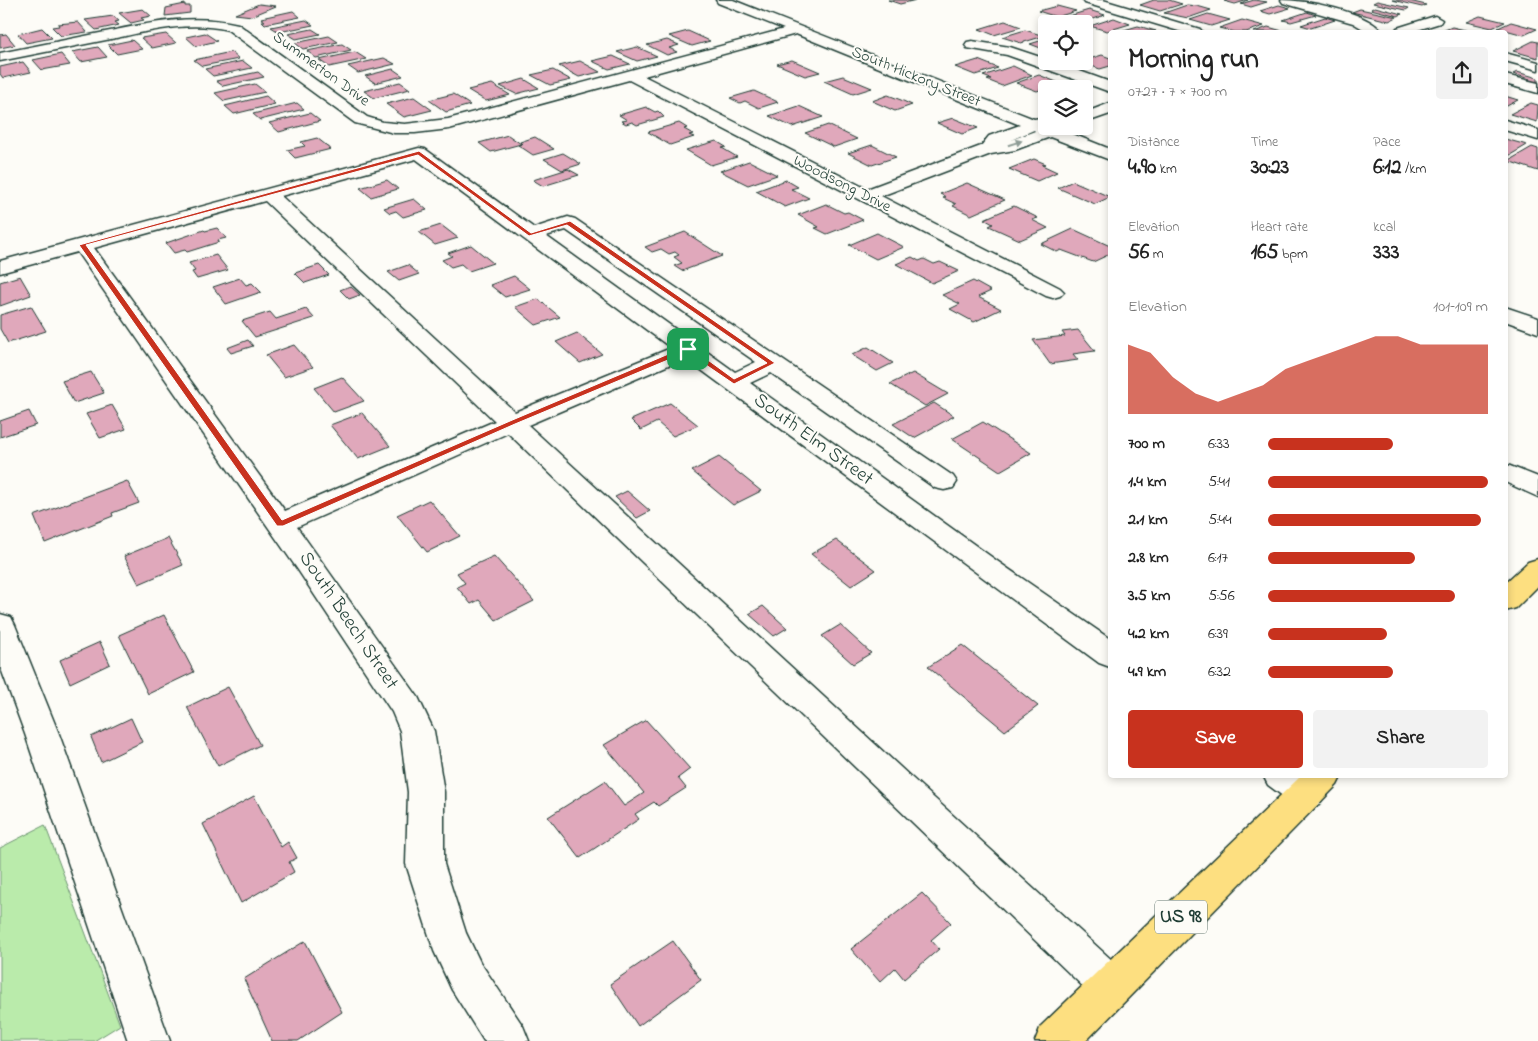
<!DOCTYPE html>
<meta charset="utf-8">
<style>
:root{--surface:#fff;--page:#f2f2f2;--text:#222;--muted:#767676;--accent:#c8321e}
body{margin:0;font-family:"Indie Flower",sans-serif;background:var(--page);color:var(--text);height:100vh;display:flex;flex-direction:column;font-size:19px;white-space:nowrap}
*{box-sizing:border-box;margin:0}
p{font-size:16px;color:var(--muted)}
.icon{flex:none;width:28px;height:28px;fill:none;stroke:currentColor;stroke-width:2;stroke-linecap:round;stroke-linejoin:round}
.map{position:relative;flex:1;overflow:hidden}
.details{position:absolute;left:1108px;top:30px;width:400px;height:748px;display:flex;flex-direction:column;background:var(--surface);border-radius:5px;box-shadow:0 2px 8px #0003}
.details>*{flex:none}
.buttons{position:absolute;left:1038px;top:15px;display:grid;gap:10px}
.buttons a{display:grid;place-items:center;width:55px;height:55px;border-radius:5px;background:var(--surface);box-shadow:0 2px 8px #0003;font-size:25px}
.pin{position:absolute;display:grid;place-items:center;width:42px;height:42px;color:#fff;margin:-21px;border-radius:10px;box-shadow:0 2px 8px #0006}
.round{display:grid;place-items:center;flex:none;width:52px;height:52px;border-radius:5px;background:var(--page)}
.headline{display:flex;align-items:center;justify-content:space-between;height:85px;padding:0 20px}
h1{font-size:28px;font-weight:700;line-height:38px}
.figures{display:grid;grid-template-columns:repeat(3,1fr);gap:8px;height:85px;padding:5px 20px}
.figures div{display:grid;align-content:center}
.figures b{font-size:21px;font-weight:700}
.figures small{font-size:14px;font-weight:400}
.figures p{font-size:14px}
.chart{height:140px;padding:10px 20px}
.chart p{display:flex;justify-content:space-between}
.chart svg{width:100%;height:90px;margin-top:5px;fill:var(--accent);opacity:.7}
.cta{display:flex;gap:10px;margin-top:auto;padding:10px 20px}
.cta a{flex:1;height:58px;border-radius:5px;background:var(--accent);color:#fff;font-size:20px;font-weight:700;line-height:58px;text-align:center}
.cta a+a{background:var(--page);color:var(--text)}
ul{padding:0 20px;list-style:none;font-size:16px}
li{display:grid;grid-template-columns:80px 60px 1fr;align-items:center;height:38px}
li i{height:12px;border-radius:6px;background:var(--accent)}
.map>svg:first-child{display:block}
</style>
<div class="map">
<svg width="1538" height="1041" viewBox="0 0 1538 1041">
<rect width="100%" height="100%" fill="#fdfcf7"/>
<filter id="ink" filterUnits="userSpaceOnUse"><feTurbulence type="fractalNoise" baseFrequency=".02" numOctaves="2"/><feDisplacementMap in="SourceGraphic" scale="10" xChannelSelector="R" yChannelSelector="G"/><feConvolveMatrix kernelMatrix="1 2 1 2 8 2 1 2 1" color-interpolation-filters="sRGB"/></filter>
<g filter="url(#ink)">
<!-- green -->
<path fill="#baebab" stroke="#6c9470" d="M45,825L120,1025L94,1041H0V848Z"/>
<!-- building -->
<g fill="#e0a8bb" stroke="#1f3d34">
<path d="M888,0H916L900,4Z"/>
<path d="M1154,0H1169L1182,4L1160,11L1140,5Z"/>
<path d="M1228,0H1248L1235,4L1224,1Z"/>
<path d="M1254,0L1267,2L1251,7L1241,4Z"/>
<path d="M1392,0H1405L1426,5L1422,7Z"/>
<path d="M1377,1L1409,8L1406,10L1373,3Z"/>
<path d="M185,4V6H190V13L165,16L166,8Z"/>
<path d="M259,4L276,6L252,16L235,14Z"/>
<path d="M1187,5L1197,6L1211,10L1188,18L1164,13Z"/>
<path d="M1279,5L1290,8L1270,14L1260,11Z"/>
<path d="M1057,6L1076,11L1057,17L1038,11Z"/>
<path d="M1375,7L1402,14L1398,16L1371,9Z"/>
<path d="M143,9L151,16L141,18L144,20L131,23L119,13Z"/>
<path d="M1360,9L1397,17L1389,21L1352,12Z"/>
<path d="M1089,10L1105,15L1082,23L1066,17Z"/>
<path d="M293,11L300,17L265,24L262,21H265L261,18Z"/>
<path d="M1307,12L1316,15L1291,22L1283,20Z"/>
<path d="M1208,14L1230,20L1211,26L1190,20Z"/>
<path d="M113,16L119,21L115,22L119,25L96,30L85,20Z"/>
<path d="M1480,16L1505,22L1492,28L1466,22Z"/>
<path d="M1325,17L1335,20L1311,28L1301,25Z"/>
<path d="M1114,18L1130,24L1107,31L1090,26Z"/>
<path d="M306,20L313,25L279,32L271,27Z"/>
<path d="M1242,20L1264,26L1246,32H1235L1219,28Z"/>
<path d="M1005,21L1021,27L994,35L979,29Z"/>
<path d="M78,22L87,32L61,36L52,27L59,26L58,24Z"/>
<path d="M1511,22L1537,29L1524,35L1498,28Z"/>
<path d="M1138,26L1156,31L1117,32Z"/>
<path d="M1268,27L1286,32H1254Z"/>
<path d="M1452,27L1474,32H1440Z"/>
<path d="M42,28L52,38L26,43L18,34Z"/>
<path d="M312,29L320,34L296,39L288,34Z"/>
<path d="M1025,30L1044,36L1021,43L1002,37Z"/>
<path d="M688,31L710,41L692,46L669,36Z"/>
<path d="M205,33L217,41L196,46L186,37Z"/>
<path d="M6,34L15,45L0,48V35Z"/>
<path d="M166,34L176,43L152,48L141,38Z"/>
<path d="M329,36L338,42L303,49L295,43Z"/>
<path d="M1046,39V50L1030,44Z"/>
<path d="M132,40L142,49L117,54L108,45Z"/>
<path d="M667,40L679,45L669,48L677,52L667,55L647,45Z"/>
<path d="M1533,41L1538,42V58L1513,51Z"/>
<path d="M342,44L351,50L316,58L307,51Z"/>
<path d="M98,47L107,57L81,62L72,52Z"/>
<path d="M637,47L657,56L637,61L617,52Z"/>
<path d="M231,52L239,59L202,66L194,60Z"/>
<path d="M355,52L366,59L329,67L319,60Z"/>
<path d="M61,54L70,65L42,70L33,60Z"/>
<path d="M1102,55L1110,58V66L1100,69L1080,62Z"/>
<path d="M613,56L630,64L609,69L592,61Z"/>
<path d="M384,58L395,64L358,73L348,66Z"/>
<path d="M792,60L820,72L805,76L777,64Z"/>
<path d="M978,60L998,68L975,75L955,67Z"/>
<path d="M243,61L252,68L213,76L205,69Z"/>
<path d="M580,61L600,72L579,77L559,66Z"/>
<path d="M23,62L31,72L3,78L0,74V67Z"/>
<path d="M1013,66L1032,75L1002,86L987,80L991,79L983,76Z"/>
<path d="M393,69L403,76L375,83L365,76Z"/>
<path d="M553,70L571,80L550,85L531,75Z"/>
<path d="M258,72L264,77L223,86L216,81Z"/>
<path d="M1517,72L1538,78V83L1527,80L1530,79L1513,74Z"/>
<path d="M1039,75L1059,83L1037,91L1016,83Z"/>
<path d="M843,76L872,88L853,94L824,81Z"/>
<path d="M524,79L539,88L516,94L500,86Z"/>
<path d="M400,82L410,89L374,98L364,91Z"/>
<path d="M255,84L265,92L224,101L215,93Z"/>
<path d="M492,84L510,95L486,101L468,90Z"/>
<path d="M754,91L778,102L759,108L745,101L740,103L730,98Z"/>
<path d="M453,94L470,105L446,112L429,100Z"/>
<path d="M888,95L901,100L912,105L895,111L872,101Z"/>
<path d="M266,96L275,104L234,114L225,106Z"/>
<path d="M1505,96L1518,100L1505,107Z"/>
<path d="M414,97L432,110L404,117L386,104Z"/>
<path d="M297,103L304,109L260,120L253,114Z"/>
<path d="M1531,103L1538,105L1537,122L1510,114Z"/>
<path d="M799,106L823,117L792,127L769,116Z"/>
<path d="M646,107L655,112L658,111L664,117L637,125L632,122L626,124L621,121L627,120L619,115Z"/>
<path d="M310,113L320,121L279,132L269,123Z"/>
<path d="M953,118L978,128L962,134L937,123Z"/>
<path d="M679,123L687,128L684,129L693,134L689,135L694,137L670,145L648,132Z"/>
<path d="M828,125L857,139L834,147L805,133Z"/>
<path d="M508,135L521,144L491,152L479,143Z"/>
<path d="M535,137L554,149L533,155L518,145L522,144L520,142Z"/>
<path d="M317,138L331,149L295,158L287,150L305,146L301,142Z"/>
<path d="M1505,139L1527,145L1505,158Z"/>
<path d="M716,141L726,147L722,148L737,157L711,165L686,150Z"/>
<path d="M872,145L896,157L872,165L848,153Z"/>
<path d="M1532,147L1538,149V171L1508,161Z"/>
<path d="M563,153L581,164L562,170L544,159Z"/>
<path d="M1034,159L1046,164L1042,165L1057,172L1037,181L1009,169Z"/>
<path d="M749,161L777,175L748,185L720,171Z"/>
<path d="M568,169L579,175L543,186L533,180Z"/>
<path d="M387,180L398,189L371,197L360,188Z"/>
<path d="M786,180L798,187L791,189L809,198L785,207L756,191Z"/>
<path d="M1073,181L1110,197L1095,204L1058,188Z"/>
<path d="M967,183L1005,200L971,215L953,206L956,204L943,198L946,197L940,194Z"/>
<path d="M414,199L427,210L403,217L396,211L390,213L384,208Z"/>
<path d="M826,204L844,213L848,212L863,220L827,234L815,228L819,227L798,215Z"/>
<path d="M1014,206L1038,218L1032,220L1048,228L1020,240L989,226L993,224L984,219Z"/>
<path d="M441,225L458,238L435,245L419,232Z"/>
<path d="M217,228L226,238L218,240L219,242L187,252L185,250L174,253L166,243L204,230L205,231Z"/>
<path d="M1073,229L1110,246V254L1093,262L1061,250L1057,252L1041,244Z"/>
<path d="M685,232L722,256L682,271L674,266L682,263L674,257L679,255L675,252L669,254L661,249L652,252L645,247Z"/>
<path d="M877,233L904,247L876,259L849,245Z"/>
<path d="M471,245L493,263L469,271L461,264L451,267L442,260L452,256L448,253Z"/>
<path d="M216,255L228,270L197,279L192,272L195,271L189,263Z"/>
<path d="M912,257L919,261L924,259L934,264L940,262L959,271L932,283L896,264Z"/>
<path d="M319,265L329,275L305,283L295,273Z"/>
<path d="M408,265L419,274L399,281L388,272Z"/>
<path d="M20,276L31,295L0,306V282Z"/>
<path d="M514,276L530,289L505,297L490,285Z"/>
<path d="M240,278L246,285L252,283L261,292L226,304L213,287Z"/>
<path d="M973,281L991,291L978,297L1001,309L974,322L950,309L960,304L942,295Z"/>
<path d="M350,286L360,295L349,299L340,290Z"/>
<path d="M538,299L560,317L536,325L515,307Z"/>
<path d="M31,306L46,331L8,343L0,329V315Z"/>
<path d="M306,309L314,318L255,337L242,321L270,312L276,319Z"/>
<path d="M1078,330L1095,351L1073,354L1078,360L1050,364L1033,340L1065,336L1062,332Z"/>
<path d="M577,333L602,354L580,363L556,342Z"/>
<path d="M248,340L253,346L231,353L227,348Z"/>
<path d="M294,345L313,367L284,377L266,355Z"/>
<path d="M868,347L893,363L877,371L852,355Z"/>
<path d="M91,372L104,393L74,403L62,381Z"/>
<path d="M913,373L948,394L925,406L890,384Z"/>
<path d="M342,377L364,401L334,412L314,388Z"/>
<path d="M670,403L698,425L673,436L657,422L641,430L631,420Z"/>
<path d="M934,403L954,416L914,438L893,424Z"/>
<path d="M112,405L126,429L100,438L86,414Z"/>
<path d="M29,411L36,425L0,437V421Z"/>
<path d="M362,413L390,446L358,459L330,425Z"/>
<path d="M983,422L1031,453L1000,471L952,439Z"/>
<path d="M719,457L761,491L733,505L692,471Z"/>
<path d="M127,481L139,503L112,513L113,516L45,543L34,516Z"/>
<path d="M627,491L650,511L637,518L615,497Z"/>
<path d="M429,500L460,536L427,552L397,515Z"/>
<path d="M168,538L183,565L139,584L124,556Z"/>
<path d="M836,540L876,570L851,586L811,554Z"/>
<path d="M494,556L534,601L496,620L479,600L471,604L457,587L465,583L457,573Z"/>
<path d="M763,606L787,628L774,636L749,614Z"/>
<path d="M164,615L194,672L148,694L119,635Z"/>
<path d="M840,625L871,653L853,664L822,636Z"/>
<path d="M100,642L110,664L70,683L60,660Z"/>
<path d="M962,645L1038,706L1005,731L928,667Z"/>
<path d="M228,687L260,745L218,766L187,707Z"/>
<path d="M131,718L142,742L101,762L91,737Z"/>
<path d="M646,720L690,769L678,778L686,788L658,806L654,802L635,814L639,819L580,858L548,817L605,781L624,806L644,793L604,745Z"/>
<path d="M254,796L281,847L288,842L297,858L289,862L294,872L241,903L203,824Z"/>
<path d="M922,893L951,923L931,940L939,949L904,979L895,968L880,982L851,949Z"/>
<path d="M305,941L342,1012L298,1041H272L244,979Z"/>
<path d="M673,941L701,980L638,1026L610,984Z"/>
</g>
<g fill="none" stroke-linecap="round" stroke-linejoin="round">
<!-- minor casing -->
<g stroke="#1f3d34" stroke-width="3">
<g id="minor">
<path d="M716,0H733L1034,119L1046,117V126H1066L1067,128L1065,131L1110,149V160L1050,137L1015,150L991,154L881,196L1060,288L1064,292L1060,296L1053,298L1046,296L629,80L449,129L415,133H394L355,123L228,30C187,20 147,32 106,40C71,47 35,54 0,61V53C35,46 70,39 105,32C150,23 192,13 238,24L367,117L383,122L405,124L448,119L784,29L718,3ZM796,34L1020,125L989,136L981,146L867,189L644,76ZM1034,130L1035,131L1011,140Z"/>
<path d="M1083,0H1103L1200,29L1202,32H1182L1085,3Z"/>
<path d="M1281,0C1305,0 1367,11 1382,32H1368L1353,23L1283,3Z"/>
<path d="M1435,16L1442,20L1440,23L1411,32L1395,31L1397,28Z"/>
<path d="M972,41L1010,47L1046,59V61H1052L1110,82V92L1007,55L967,48L965,45L967,42Z"/>
<path d="M1505,53L1538,62V70L1505,61Z"/>
<path d="M1505,75L1538,83V93L1505,84Z"/>
<path d="M1110,103V114L1084,123V113Z"/>
<path d="M1505,120L1538,130V140L1505,130Z"/>
<path d="M419,148L425,149L534,228L568,217L575,219L953,476L957,482L953,488L944,490L935,488L771,373L750,383L997,561L1110,639V667L1099,663L685,358L528,425L912,778L1125,972L1131,986L1125,1000L1111,1006L1097,1000L508,433L297,527L418,697L434,731L444,792V864L466,933L480,962L523,1026L529,1041H484L452,990L434,951L406,864L408,792L400,731L392,712L298,570L77,252L0,273V261ZM416,159L671,348L515,412L281,196ZM265,201L495,421L285,511L94,248ZM566,230L756,362L735,372L546,236Z"/>
<path d="M1505,307L1538,318V333L1505,321Z"/>
<path d="M1505,464L1538,477V497L1505,482Z"/>
<path d="M0,614L11,617L15,625L59,734L170,1041H128L25,734L0,666Z"/>
<path d="M1263,775H1307L1319,783L1325,794L1319,805L1307,809L1295,805L1268,785Z"/>
</g>
</g>
<!-- major casing -->
<g stroke="#1f3d34" stroke-width="3">
<g id="major">
<path d="M1538,559V586L1516,608L1505,611V583L1528,562Z"/>
<path d="M1302,775H1342L1337,785L1086,1041H1035L1041,1026Z"/>
</g>
</g>
<!-- minor -->
<use href="#minor" fill="#fdfcf7" fill-rule="evenodd"/>
<!-- major -->
<use href="#major" fill="#fddf80" fill-rule="evenodd"/>
</g>
<!-- one-way arrows -->
<defs><path id="oneway-solid" d="M-6-.8H1V-3.2L6.5 0L1 3.2V.8H-6Z" transform="scale(1.25)"/></defs>
<use fill="#8e9c96" href="#oneway-solid" transform="translate(1015 143) rotate(-18)"/>
</g>
<!-- route -->
<path fill="#c8321e" stroke="#fff" fill-rule="evenodd" d="M419,151L531,233L570,221L775,363L734,384L687,352L515,424L283,526H277L79,245ZM418,155L529,236L567,225L767,363L734,379L690,347H685L510,421L282,520L86,245Z"/>
<g text-anchor="middle" dominant-baseline="central" stroke-width="4" stroke-linejoin="round" paint-order="stroke">
<!-- far-street labels -->
<g font-size="16" fill="#1f3d34" stroke="#fdfcf7">
<text transform="translate(321 69) rotate(36)">Summerton Drive</text>
<text transform="translate(916 77) rotate(22)">South Hickory Street</text>
<text transform="translate(842 184) rotate(27)">Woodsong Drive</text>
</g>
<!-- shield labels -->
<rect fill="#fdfcf7" stroke="#62766e" stroke-width="1" x="1155" y="900.5" width="52" height="33" rx="4"/>
<g font-size="19" font-weight="bold" fill="#1f3d34">
<text x="1181" y="917">US 98</text>
</g>
<!-- street labels -->
<g font-size="20" fill="#1f3d34" stroke="#fdfcf7">
<text transform="translate(813 440) rotate(36)">South Elm Street</text>
<text transform="translate(348 621) rotate(56)">South Beech Street</text>
</g>
</g>
</svg>
<div class="buttons">
<a><svg class="icon" aria-label="locate" viewBox="0 0 24 24"><circle cx="12" cy="12" r="6"/><path d="M12 2v4M12 18v4M2 12h4M18 12h4"/></svg></a>
<a><svg class="icon" aria-label="layers" viewBox="0 0 24 24"><path d="M12 4l9 5-9 5-9-5zM3 14l9 5 9-5"/></svg></a>
</div>
<div class="pin" style="left:688px;top:349px;background:#1e9e55"><svg class="icon" aria-label="arrive" viewBox="0 0 24 24"><path d="M6 21V4h12l-3 4 3 4H6"/></svg></div>
<section class="details">
<div class="headline"><div><h1>Morning run</h1><p>07:27 · 7 × 700 m</p></div><a class="round"><svg class="icon" aria-label="share" viewBox="0 0 24 24"><path d="M12 15V3M7 8l5-5 5 5M5 13v7h14v-7"/></svg></a></div>
<div class="figures">
<div><p>Distance</p><b>4.90<small> km</small></b></div>
<div><p>Time</p><b>30:23</b></div>
<div><p>Pace</p><b>6:12<small> /km</small></b></div>
</div>
<div class="figures">
<div><p>Elevation</p><b>56<small> m</small></b></div>
<div><p>Heart rate</p><b>165<small> bpm</small></b></div>
<div><p>kcal</p><b>333</b></div>
</div>
<div class="chart"><p><span>Elevation</span>101–109 m</p>
<svg viewBox="0 0 160 44" preserveAspectRatio="none"><path d="M0 44V10L10 14L20 26L30 34L40 38L50 34L60 30L70 22L80 18L90 14L100 10L110 6L120 6L130 10L140 10L150 10L160 10V44z"/></svg>
</div>
<ul>
<li><b>700 m</b>6:33<i style="width:57%"></i></li>
<li><b>1.4 km</b>5:41<i style="width:100%"></i></li>
<li><b>2.1 km</b>5:44<i style="width:97%"></i></li>
<li><b>2.8 km</b>6:17<i style="width:67%"></i></li>
<li><b>3.5 km</b>5:56<i style="width:85%"></i></li>
<li><b>4.2 km</b>6:39<i style="width:54%"></i></li>
<li><b>4.9 km</b>6:32<i style="width:57%"></i></li>
</ul>
<div class="cta"><a>Save</a><a>Share</a></div>
</section>
</div>
